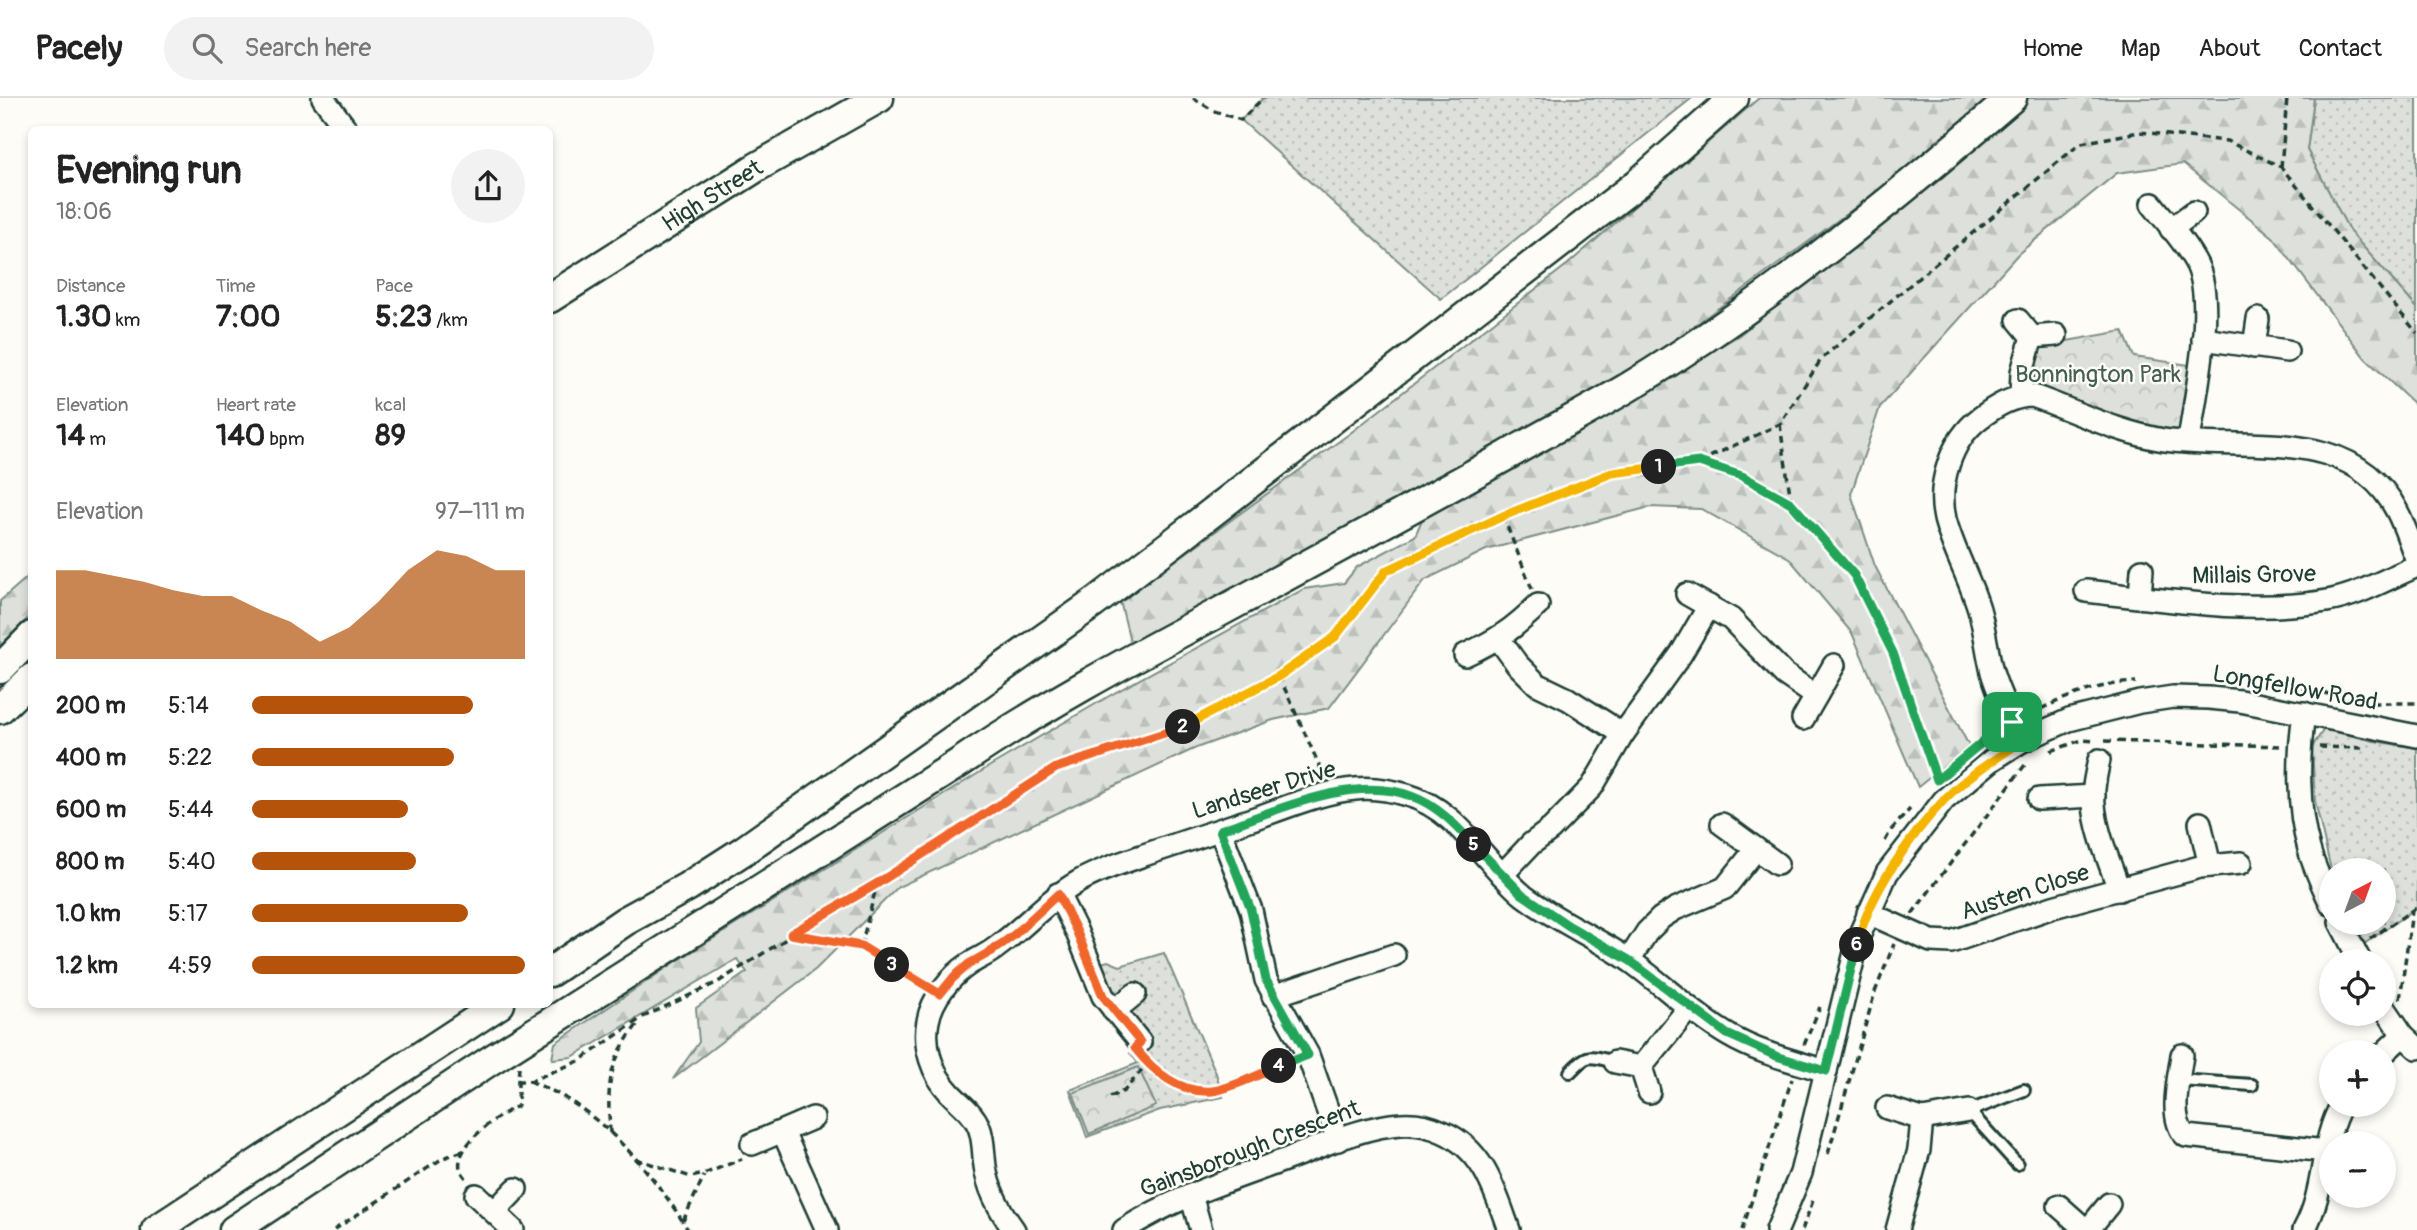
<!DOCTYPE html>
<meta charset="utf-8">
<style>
:root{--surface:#fff;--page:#f2f2f2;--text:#222;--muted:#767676;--line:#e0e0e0;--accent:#b45309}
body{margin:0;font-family:Pangolin,sans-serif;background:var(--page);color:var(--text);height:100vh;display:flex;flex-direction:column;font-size:26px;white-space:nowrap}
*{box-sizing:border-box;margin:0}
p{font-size:23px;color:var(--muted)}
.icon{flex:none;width:38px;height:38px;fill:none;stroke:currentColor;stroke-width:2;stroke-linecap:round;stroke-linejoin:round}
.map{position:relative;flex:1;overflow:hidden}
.side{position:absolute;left:28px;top:28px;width:525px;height:882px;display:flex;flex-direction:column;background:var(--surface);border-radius:10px;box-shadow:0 4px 10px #0003}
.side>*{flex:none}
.needle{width:46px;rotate:41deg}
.tools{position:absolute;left:2319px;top:760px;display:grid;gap:14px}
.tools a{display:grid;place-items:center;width:77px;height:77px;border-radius:50%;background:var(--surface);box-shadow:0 4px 10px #0003;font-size:35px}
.pin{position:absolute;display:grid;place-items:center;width:60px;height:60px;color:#fff;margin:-30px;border-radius:14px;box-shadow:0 4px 10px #0006}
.km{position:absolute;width:35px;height:35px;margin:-18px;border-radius:50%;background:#222;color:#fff;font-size:19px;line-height:35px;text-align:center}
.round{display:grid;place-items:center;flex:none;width:74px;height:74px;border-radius:37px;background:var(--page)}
.summary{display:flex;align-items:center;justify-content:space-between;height:119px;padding:0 28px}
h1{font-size:38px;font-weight:700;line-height:52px}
.stats{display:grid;grid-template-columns:repeat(3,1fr);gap:10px;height:119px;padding:7px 28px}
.stats div{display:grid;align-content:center}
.stats b{font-size:30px;font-weight:700}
.stats small{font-size:19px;font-weight:400}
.stats p{font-size:19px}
.chart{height:196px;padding:14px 28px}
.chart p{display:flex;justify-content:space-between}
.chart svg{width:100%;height:126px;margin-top:7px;fill:var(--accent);opacity:.7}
ul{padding:0 28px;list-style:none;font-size:23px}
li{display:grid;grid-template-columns:112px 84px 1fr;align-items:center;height:52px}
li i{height:18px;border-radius:9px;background:var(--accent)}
header{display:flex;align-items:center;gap:42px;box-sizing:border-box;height:98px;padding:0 35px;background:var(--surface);border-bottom:2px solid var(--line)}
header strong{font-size:33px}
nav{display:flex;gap:38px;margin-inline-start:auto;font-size:24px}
.search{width:490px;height:63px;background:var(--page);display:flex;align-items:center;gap:18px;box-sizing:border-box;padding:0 24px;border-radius:38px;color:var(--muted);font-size:26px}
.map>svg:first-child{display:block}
</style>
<header>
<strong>Pacely</strong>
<div class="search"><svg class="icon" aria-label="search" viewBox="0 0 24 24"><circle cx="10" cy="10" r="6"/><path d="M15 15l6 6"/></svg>Search here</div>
<nav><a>Home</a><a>Map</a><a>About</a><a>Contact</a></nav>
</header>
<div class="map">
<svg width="2417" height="1132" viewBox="0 0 2417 1132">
<defs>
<pattern id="grass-dots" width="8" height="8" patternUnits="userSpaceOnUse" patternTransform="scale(1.75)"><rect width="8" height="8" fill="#dde0db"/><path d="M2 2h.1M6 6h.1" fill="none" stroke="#bdc1bd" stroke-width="1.8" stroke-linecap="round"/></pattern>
<pattern id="forest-firs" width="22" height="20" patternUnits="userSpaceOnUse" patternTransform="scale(1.75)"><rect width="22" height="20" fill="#dde0db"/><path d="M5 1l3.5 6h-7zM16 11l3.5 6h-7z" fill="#bdc1bd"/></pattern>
<pattern id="park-crowns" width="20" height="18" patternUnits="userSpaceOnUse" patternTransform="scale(1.75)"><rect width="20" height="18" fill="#dde0db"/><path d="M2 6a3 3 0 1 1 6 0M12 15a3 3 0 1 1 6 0" fill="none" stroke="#bdc1bd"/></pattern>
</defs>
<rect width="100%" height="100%" fill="#fdfcf7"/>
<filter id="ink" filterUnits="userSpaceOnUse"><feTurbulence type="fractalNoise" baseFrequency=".0143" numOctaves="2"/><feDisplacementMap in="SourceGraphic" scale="14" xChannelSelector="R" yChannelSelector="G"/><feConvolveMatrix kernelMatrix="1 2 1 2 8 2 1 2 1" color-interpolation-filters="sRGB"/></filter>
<g filter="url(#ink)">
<!-- grass -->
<g fill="url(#grass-dots)" stroke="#7e8e88" stroke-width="2">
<path d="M1263,0H1692L1441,201L1241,22Z"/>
<path d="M2314,0H2417V210L2350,134L2307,52Z"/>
<path d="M2324,631L2374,643L2417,650V809L2364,846L2354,824H2384V772H2331L2315,703L2312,649Z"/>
<path d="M1164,855L1216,975L1223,999L1160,1012L1087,1039L1070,992L1138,965L1130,955L1144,945L1094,867L1108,863L1120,868Z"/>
</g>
<!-- forest -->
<g fill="url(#forest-firs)" stroke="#7e8e88" stroke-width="2">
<path d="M1759,0H1989L1932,53L1660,253L1432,384L1148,542L1130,543L1120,503L1349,336L1568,166Z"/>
<path d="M2023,0H2314L2307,52L2350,134L2417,210V309L2365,260L2273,139L2183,66L2117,75L2018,156L1880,309L1851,396L1875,468L1969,648L1918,689L1852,535L1789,460L1701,411L1650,409L1486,452L1425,482L1329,610L1273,622L1196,650L898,789L816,871L673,981L699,944L696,910L747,874L737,861L572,959L552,961L555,945L674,865L990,668L1116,594L1304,491L1344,485L1357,469L1415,438L1424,417L1738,238L1945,72Z"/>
<path d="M31,476V517L0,548V503Z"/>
</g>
<!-- park -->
<g fill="url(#park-crowns)" stroke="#7e8e88" stroke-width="2">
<path d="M2123,233L2134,259L2190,267L2184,329L2180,334L2131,329L2034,291L2029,280L2039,248Z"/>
<path d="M1138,969L1156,1008L1089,1036L1073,995Z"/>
</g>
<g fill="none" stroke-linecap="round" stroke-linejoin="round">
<!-- lane casing -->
<g stroke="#1f3d34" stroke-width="16">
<g id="lane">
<path d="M1570,974C1589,954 1589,958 1615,964"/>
<path d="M2179,982L2252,987"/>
<path d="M2017,1066L1969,1013L2024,992"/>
</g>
</g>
<!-- street casing -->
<g stroke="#1f3d34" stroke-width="26">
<g id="street">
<path d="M323,0L347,32"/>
<path d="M2152,106C2167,125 2186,145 2197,167C2216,207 2195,298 2189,343"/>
<path d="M2171,131L2194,114"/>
<path d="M2018,222L2032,239L2056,237"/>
<path d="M2203,241L2287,253"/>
<path d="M2254,249L2258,221"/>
<path d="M2021,298L2022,274L2032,239"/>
<path d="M2086,493C2166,502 2246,516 2327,503C2358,498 2388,480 2417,468"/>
<path d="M1687,496L1731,521L1784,576L1816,598"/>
<path d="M2140,499L2142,472"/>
<path d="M1499,541L1517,566L1537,586L1568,601L1623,636"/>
<path d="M1465,557C1497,542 1512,532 1538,507"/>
<path d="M2304,615C2298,657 2297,710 2309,751C2314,770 2323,788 2331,806"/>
<path d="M1803,621L1834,567"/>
<path d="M2022,643C2011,621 1999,598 1992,574C1987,554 1985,532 1979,511C1970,481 1953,452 1945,421C1937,386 1951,342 1980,320C1996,308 2012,298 2033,298C2078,314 2116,334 2164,342C2244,354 2351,325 2397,413C2405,428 2410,446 2417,462"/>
<path d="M2099,662C2096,677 2092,691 2094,706C2096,735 2110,764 2119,792"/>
<path d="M2039,701L2094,698"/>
<path d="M2200,725L2210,768"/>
<path d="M1722,726L1777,766"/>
<path d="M1220,732L1251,812L1266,882L1308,957L1338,1042"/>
<path d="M1502,777L1531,746L1551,731L1592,689L1623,636L1681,556L1709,508"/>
<path d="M1058,796L1076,832L1103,898L1140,944"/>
<path d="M1868,815L1931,843L1951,844L2053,809L2200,769L2241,765"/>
<path d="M2340,824L2360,863"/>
<path d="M1629,862L1647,834L1661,820L1675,811L1725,790L1756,751"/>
<path d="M1273,898L1394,857"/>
<path d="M2384,909L2403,937L2417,950"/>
<path d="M1114,913L1135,896"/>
<path d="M2384,955L2403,937"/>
<path d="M2182,957C2179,980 2168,1022 2186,1038L2326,1053"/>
<path d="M1615,964L1641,969L1649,994"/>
<path d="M1641,969L1689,910"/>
<path d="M1887,1010L1922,1021L1969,1013"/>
<path d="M783,1034L827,1132"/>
<path d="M752,1046L813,1020"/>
<path d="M476,1097L513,1132"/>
<path d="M1191,1097L1201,1132"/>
<path d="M2059,1108L2086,1132"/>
<path d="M495,1113L516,1091"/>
<path d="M1014,1132C1000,1113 988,1092 985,1068C983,1054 984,1042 979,1029C973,1014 960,1006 950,995C932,976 923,948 928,923C932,900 951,878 969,866C978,860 989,856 997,849C1026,828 1047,802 1078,784C1098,772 1122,765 1144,757C1179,745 1214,734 1249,722C1283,711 1320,694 1355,691C1372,689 1390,692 1407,697C1458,711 1485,766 1524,798C1557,823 1595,839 1629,862C1663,886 1692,916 1728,937C1758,955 1793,963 1826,973"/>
<path d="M1124,1132C1174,1099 1234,1081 1290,1060C1325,1047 1364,1028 1401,1026C1415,1025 1430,1028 1443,1034C1484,1052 1495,1093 1509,1132"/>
<path d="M1777,1132L1801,1075L1859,838L1887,775L1944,702L1992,662L2022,643L2069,622L2140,604L2173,599L2209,600L2240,603L2417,638"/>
<path d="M1897,1132L1919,1052L1922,1021"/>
<path d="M2088,1132L2109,1106"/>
<path d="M2304,1132C2327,1090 2319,1046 2342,1006"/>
</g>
</g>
<!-- secondary casing -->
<g stroke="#1f3d34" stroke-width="33">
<g id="secondary">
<path id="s1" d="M550,200L757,69L879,0"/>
<path d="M0,571L32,538"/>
<path d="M0,611L32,580"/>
<path d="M550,874L625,823L687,789L743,753L1094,505L1170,447L1638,85L1734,0"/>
<path d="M156,1132L500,906"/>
<path d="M234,1132L491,962L959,665C1040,610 1127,563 1214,517C1311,465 1409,412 1506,358C1547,334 1591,312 1632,287C1768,204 1891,104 2012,0"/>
</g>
</g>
<!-- path -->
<g stroke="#1f3d34" stroke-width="3.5" stroke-dasharray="7 5" stroke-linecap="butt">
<path d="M1193,0L1214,13L1241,22L1263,0"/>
<path d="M2281,69L2287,0"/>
<path d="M1780,326L1791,404"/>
<path d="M1700,365L1742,378L1791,405L1854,477L1893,556L1938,683"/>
<path d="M1503,418L1532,491"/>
<path d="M1279,578L1324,678"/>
<path d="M2231,581H2261L2369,605H2417"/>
<path d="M2030,616C2065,599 2097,586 2136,584"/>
<path d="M2105,643L2283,648"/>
<path d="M2319,649L2367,650"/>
<path d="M2051,653L2082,642L2094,643"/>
<path d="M1885,743L1892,731L1910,711"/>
<path d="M1912,816L2028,663"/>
<path d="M792,836L861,848L923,886"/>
<path d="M2370,841L2417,809"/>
<path d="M861,848L877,786"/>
<path d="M2400,901L2412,813"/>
<path d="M1804,947L1820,909"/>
<path d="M1144,962C1160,980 1188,995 1212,993C1230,991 1271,971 1290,964"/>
<path d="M519,969L518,983H530L579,963L643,919L718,884L1056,670L1184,629L1279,578L1335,539L1386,473L1503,418L1612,375L1699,364L1780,326L1822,260L2081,45L2139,34L2227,43L2281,69L2417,235"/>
<path d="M530,983C543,989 558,995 570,1003C616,1032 660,1085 688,1132"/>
<path d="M1110,999L1124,993L1147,966"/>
<path d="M610,1035C607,984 608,964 640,923"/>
<path d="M1828,1056L1875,894L1894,846"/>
<path d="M636,1061L691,1079L704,1076L742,1061"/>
<path d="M466,1080C464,1077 461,1074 460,1070C455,1047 499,1016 518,1008V983"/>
<path d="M683,1123L704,1078"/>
<path d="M334,1132L443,1060L463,1053"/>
<path d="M1742,1132L1792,981"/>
<path d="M1802,1132L1814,1100"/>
</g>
<!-- lane -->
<use href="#lane" stroke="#fdfcf7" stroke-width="10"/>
<!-- street -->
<use href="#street" stroke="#fdfcf7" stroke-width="21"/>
<!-- secondary -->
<use href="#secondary" stroke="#fdfcf7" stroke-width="28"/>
</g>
</g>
<g fill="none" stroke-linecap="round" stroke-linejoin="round" filter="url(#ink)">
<!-- split-1 casing -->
<g stroke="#fff" stroke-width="14">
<path id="split-1" d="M1659,369L1699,364L1742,378L1791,405L1854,477L1893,555L1937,682L1986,641L2012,624"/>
</g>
<!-- split-2 casing -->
<g stroke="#fff" stroke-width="14">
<path id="split-2" d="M1183,629L1279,578L1335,539L1386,473L1503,418L1612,375L1659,369"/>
</g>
<!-- split-3 casing -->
<g stroke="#fff" stroke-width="14">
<path id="split-3" d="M892,867L861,848L791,836L878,785L1056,670L1183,629"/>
</g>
<!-- split-4 casing -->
<g stroke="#fff" stroke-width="14">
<path id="split-4" d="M892,867L940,896L953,880L969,866L992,853L1014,837L1058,796L1076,832L1103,898L1140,944L1135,950C1153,973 1180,996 1212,993C1230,991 1262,975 1279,968"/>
</g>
<!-- split-5 casing -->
<g stroke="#fff" stroke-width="14">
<path id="split-5" d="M1279,968L1308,957L1266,882L1251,812L1220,732C1276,713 1353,676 1411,698C1437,707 1456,727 1474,747"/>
</g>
<!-- split-6 casing -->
<g stroke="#fff" stroke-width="14">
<path id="split-6" d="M1474,747L1522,796L1569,828L1629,862L1727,936L1776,958L1826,973L1857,847"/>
</g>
<!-- split-7 casing -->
<g stroke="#fff" stroke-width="14">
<path id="split-7" d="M1857,847C1868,798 1910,738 1945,701C1967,678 1995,661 2022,643L2012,624"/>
</g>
<!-- split-1 -->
<use href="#split-1" stroke="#22a559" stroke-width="9"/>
<!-- split-2 -->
<use href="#split-2" stroke="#f5b400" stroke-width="9"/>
<!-- split-3 -->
<use href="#split-3" stroke="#f0652b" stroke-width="9"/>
<!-- split-4 -->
<use href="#split-4" stroke="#f0652b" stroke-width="9"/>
<!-- split-5 -->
<use href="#split-5" stroke="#22a559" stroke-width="9"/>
<!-- split-6 -->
<use href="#split-6" stroke="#22a559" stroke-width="9"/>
<!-- split-7 -->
<use href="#split-7" stroke="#f5b400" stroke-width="9"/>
</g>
<g text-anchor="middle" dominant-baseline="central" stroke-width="5" stroke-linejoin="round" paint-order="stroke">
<!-- street labels -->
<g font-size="24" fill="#1f3d34" stroke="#fdfcf7">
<text stroke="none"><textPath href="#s1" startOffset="192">High Street</textPath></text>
<text transform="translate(2254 477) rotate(-1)">Millais Grove</text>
<text transform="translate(2295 590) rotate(10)">Longfellow Road</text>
<text transform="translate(1264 692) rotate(-17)">Landseer Drive</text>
<text transform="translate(2025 794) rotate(-18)">Austen Close</text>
<text transform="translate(1250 1051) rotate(-21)">Gainsborough Crescent</text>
</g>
<!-- park labels -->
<g font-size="24" fill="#455e55" stroke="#fdfcf7">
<text x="2098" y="276">Bonnington Park</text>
</g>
</g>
</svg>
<div class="tools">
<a><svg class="needle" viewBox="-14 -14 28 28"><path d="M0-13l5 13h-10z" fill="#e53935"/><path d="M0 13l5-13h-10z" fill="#767676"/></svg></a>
<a><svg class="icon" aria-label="locate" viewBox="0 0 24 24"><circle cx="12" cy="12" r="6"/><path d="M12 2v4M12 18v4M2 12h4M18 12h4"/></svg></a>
<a>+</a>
<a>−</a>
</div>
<div class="pin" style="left:2012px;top:624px;background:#1e9e55"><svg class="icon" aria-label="arrive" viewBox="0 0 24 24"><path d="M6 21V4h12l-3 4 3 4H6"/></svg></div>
<b class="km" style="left:1659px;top:369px">1</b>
<b class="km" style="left:1183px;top:629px">2</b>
<b class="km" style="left:892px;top:867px">3</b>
<b class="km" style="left:1279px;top:968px">4</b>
<b class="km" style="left:1474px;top:747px">5</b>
<b class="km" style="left:1857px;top:847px">6</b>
<section class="side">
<div class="summary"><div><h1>Evening run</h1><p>18:06</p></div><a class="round"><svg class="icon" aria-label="share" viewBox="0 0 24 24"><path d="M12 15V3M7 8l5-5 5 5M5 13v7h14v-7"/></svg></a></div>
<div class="stats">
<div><p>Distance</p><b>1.30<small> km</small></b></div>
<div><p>Time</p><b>7:00</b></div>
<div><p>Pace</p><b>5:23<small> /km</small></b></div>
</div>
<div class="stats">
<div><p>Elevation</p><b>14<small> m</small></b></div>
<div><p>Heart rate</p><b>140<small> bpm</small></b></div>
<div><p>kcal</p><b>89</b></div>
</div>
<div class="chart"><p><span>Elevation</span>97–111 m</p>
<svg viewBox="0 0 160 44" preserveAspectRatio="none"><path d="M0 44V13L10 13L20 15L30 17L40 20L50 22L60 22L70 27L80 31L90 38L100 33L110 24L120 13L130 6L140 8L150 13L160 13V44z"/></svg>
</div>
<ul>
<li><b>200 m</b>5:14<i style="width:81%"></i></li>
<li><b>400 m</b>5:22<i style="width:74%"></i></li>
<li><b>600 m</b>5:44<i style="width:57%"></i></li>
<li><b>800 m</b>5:40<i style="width:60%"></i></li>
<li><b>1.0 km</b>5:17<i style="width:79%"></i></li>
<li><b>1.2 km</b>4:59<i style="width:100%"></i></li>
</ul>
</section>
</div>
